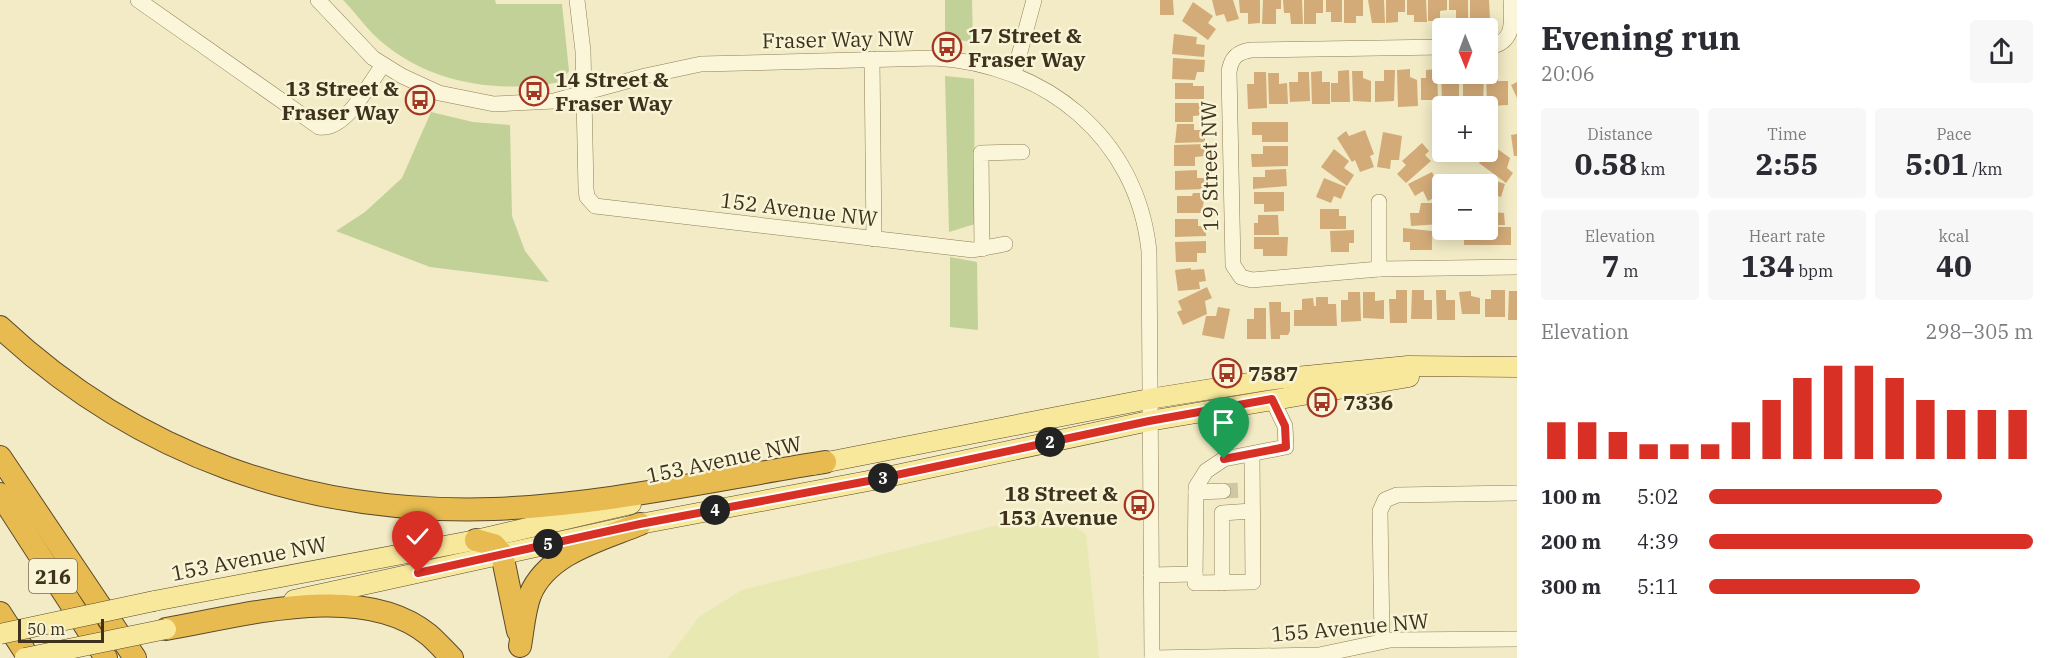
<!DOCTYPE html>
<meta charset="utf-8">
<style>
:root{--surface:#fff;--page:#f7f7f7;--text:#2b2b33;--muted:#7c7c81;--accent:#d93025}
body{margin:0;font-family:"IBM Plex Serif",serif;background:var(--page);color:var(--text);height:100vh;display:flex;flex-direction:column;font-size:22px;white-space:nowrap}
*{box-sizing:border-box;margin:0}
p{font-size:20px;color:var(--muted)}
.icon{flex:none;width:33px;height:33px;fill:none;stroke:currentColor;stroke-width:2;stroke-linecap:round;stroke-linejoin:round}
.map{position:relative;flex:1;overflow:hidden}
.panel{display:flex;flex-direction:column;background:var(--surface);width:540px}
.panel>*{flex:none}
.needle{width:39px;rotate:179deg}
.tools{position:absolute;left:1432px;top:18px;display:grid;gap:12px}
.tools a{display:grid;place-items:center;width:66px;height:66px;border-radius:6px;background:var(--surface);box-shadow:0 3px 15px #0003;font-size:30px}
.scale{position:absolute;left:18px;bottom:15px;width:86px;box-sizing:border-box;padding-left:6px;border:3px solid #3e321e;border-top:0;font-size:16px;line-height:21px;white-space:nowrap;color:#3e321e;-webkit-text-stroke:4px #f8f4d5;paint-order:stroke}
.pin{position:absolute;display:grid;place-items:center;width:51px;height:51px;color:#fff;margin:-62px -26px;border-radius:50% 50% 50% 0;rotate:-45deg;box-shadow:0 0 6px #0007}
.pin .icon{rotate:45deg}
.km{position:absolute;width:30px;height:30px;margin:-15px;border-radius:50%;background:#222;color:#fff;font-size:16px;line-height:30px;text-align:center}
.round{display:grid;place-items:center;flex:none;width:63px;height:63px;border-radius:6px;background:var(--page)}
.headline{display:flex;align-items:center;justify-content:space-between;height:102px;padding:0 24px}
h1{font-size:33px;font-weight:700;line-height:45px}
.stats{display:grid;grid-template-columns:repeat(3,1fr);gap:9px;height:102px;padding:6px 24px}
.stats div{display:grid;align-content:center;border-radius:6px;background:var(--page);text-align:center}
.stats b{font-size:30px;font-weight:700}
.stats small{font-size:16px;font-weight:400}
.stats p{font-size:16px}
.chart{height:168px;padding:12px 24px}
.chart p{display:flex;justify-content:space-between}
.chart svg{width:100%;height:108px;margin-top:6px;stroke:var(--accent);stroke-width:6}
ul{padding:0 24px;list-style:none;font-size:20px}
li{display:grid;grid-template-columns:96px 72px 1fr;align-items:center;height:45px}
li i{height:15px;border-radius:8px;background:var(--accent)}
main{display:flex;flex:1;min-height:0}
.map>svg:first-child{display:block}
</style>
<main>
<div class="map">
<svg width="1517" height="658" viewBox="0 0 1517 658">
<rect width="100%" height="100%" fill="#f2ebc5"/>
<!-- farmland -->
<path fill="#e8e8b2" d="M1049,512L1086,534L1099,658H668L699,617L742,590Z"/>
<!-- green -->
<g fill="#c2d198">
<path d="M343,0H495L496,4H562L569,71L560,82C495,94 424,83 374,35C363,24 354,11 343,0Z"/>
<path d="M945,0H972L973,42L945,38Z"/>
<path d="M945,76L974,79L975,224L949,232Z"/>
<path d="M431,112L473,122L510,125L512,216L525,251L549,282L430,267L336,231L365,212L402,178Z"/>
<path d="M950,257L977,262L978,330L950,327Z"/>
</g>
<!-- building -->
<g fill="#d3ab78">
<path d="M1160,0H1173L1174,15H1160Z"/>
<path d="M1212,0H1233L1239,19L1227,22L1224,14L1216,16Z"/>
<path d="M1239,0H1260V23L1248,24V13H1240Z"/>
<path d="M1263,0H1281V9H1276V24H1262Z"/>
<path d="M1283,0H1302L1303,24H1291L1290,13H1284Z"/>
<path d="M1304,0H1323V13H1316V24H1304Z"/>
<path d="M1326,0H1342V22H1331V12H1326Z"/>
<path d="M1344,0H1363V16H1356V23H1344Z"/>
<path d="M1368,0H1384L1385,23H1372Z"/>
<path d="M1386,0H1405V12H1398V22L1386,23Z"/>
<path d="M1407,0H1426L1427,22H1414V15H1407Z"/>
<path d="M1428,0H1447V10L1440,11V21H1428Z"/>
<path d="M1449,0H1468V21H1456V10H1449Z"/>
<path d="M1470,0H1489L1490,20L1470,21Z"/>
<path d="M1193,2L1213,16L1208,23L1216,29L1208,40L1182,21Z"/>
<path d="M1174,34L1197,37L1196,44L1205,45L1204,57L1172,54Z"/>
<path d="M1173,58L1205,60L1204,72H1197L1195,80L1172,79Z"/>
<path d="M1410,69V77L1417,80L1418,106L1398,107L1397,70Z"/>
<path d="M1437,69L1438,100H1421V78H1426V70Z"/>
<path d="M1441,69L1443,74H1452V80H1459V102H1442Z"/>
<path d="M1349,70L1350,102H1331V83H1338V71Z"/>
<path d="M1384,70H1395L1394,101L1375,102V81H1384Z"/>
<path d="M1322,71V82H1330V104H1312L1311,72Z"/>
<path d="M1352,71H1363V78L1371,81V102L1353,101Z"/>
<path d="M1498,71V81H1508V105L1487,106L1486,74Z"/>
<path d="M1254,72H1266L1267,108L1248,109L1247,84H1254Z"/>
<path d="M1298,72H1309L1310,101L1290,102L1289,82H1298Z"/>
<path d="M1268,73H1279V84L1287,83L1288,104H1269Z"/>
<path d="M1470,74H1484L1483,106H1463V79H1468Z"/>
<path d="M1517,82V98L1511,85Z"/>
<path d="M1175,83H1193V86H1204V99H1175Z"/>
<path d="M1175,103H1204V115L1193,116V122H1175Z"/>
<path d="M1252,122H1288V142H1262V135H1252Z"/>
<path d="M1177,124H1194V130H1205V142L1175,143Z"/>
<path d="M1365,130L1374,154L1370,156L1374,167L1360,172L1355,160L1352,162L1337,138L1346,131L1349,136Z"/>
<path d="M1383,132L1402,136L1399,160H1391L1390,169L1377,167Z"/>
<path d="M1517,134V156H1514L1511,135Z"/>
<path d="M1422,143L1429,151L1425,155L1431,161L1406,183L1397,174L1406,165L1402,161Z"/>
<path d="M1205,144V156L1195,157V166H1174V145Z"/>
<path d="M1492,145L1510,158L1507,168L1513,173L1506,183L1479,163Z"/>
<path d="M1263,146H1288V166L1252,167L1251,154H1263Z"/>
<path d="M1334,149L1349,161L1344,168L1354,175L1347,186L1321,167Z"/>
<path d="M1286,169L1287,186L1253,189V177H1265V170Z"/>
<path d="M1197,170V178H1206V189L1175,190V171Z"/>
<path d="M1432,172L1435,178L1438,176L1443,185L1440,187L1443,193L1428,201L1423,191L1415,196L1408,184Z"/>
<path d="M1476,174L1505,184L1501,197L1490,193L1488,199V184H1471Z"/>
<path d="M1324,178L1346,187L1341,199L1334,196L1331,203L1316,197Z"/>
<path d="M1254,192H1284V211L1264,212V204H1254Z"/>
<path d="M1193,193H1205L1202,213H1177V196H1192Z"/>
<path d="M1421,203H1443L1441,224L1411,226L1410,213H1419Z"/>
<path d="M1488,206H1492V212L1504,213L1505,225H1488Z"/>
<path d="M1320,209H1339V216H1346V229H1320Z"/>
<path d="M1258,215H1278L1279,235H1254V223H1258Z"/>
<path d="M1175,219H1198V226H1206V236L1175,237Z"/>
<path d="M1488,227H1511V245H1464V232L1488,230Z"/>
<path d="M1403,228L1432,231V250H1410V242H1403Z"/>
<path d="M1354,230V243H1349V252H1331L1330,231Z"/>
<path d="M1254,237H1288L1287,256H1263V249H1254Z"/>
<path d="M1206,241V253H1197V262H1176L1175,242Z"/>
<path d="M1191,268V270L1204,269L1206,281L1199,282L1200,289L1178,291L1175,270Z"/>
<path d="M1207,287L1212,298L1205,301L1207,314L1183,325L1177,312L1182,310L1178,301Z"/>
<path d="M1396,290H1407V323H1390L1389,299H1396Z"/>
<path d="M1412,290H1424V300H1432V319H1411Z"/>
<path d="M1436,290H1446V300H1455V320H1437Z"/>
<path d="M1491,290H1505V317H1485V299H1491Z"/>
<path d="M1471,291V296L1480,298V314H1462L1459,292Z"/>
<path d="M1509,291H1517V320H1508Z"/>
<path d="M1348,292H1360L1361,321L1341,322V300H1348Z"/>
<path d="M1363,292H1375V301L1384,300V319L1363,318Z"/>
<path d="M1316,297H1328V304H1336L1337,326H1294V310H1302V299L1313,298L1314,306H1316Z"/>
<path d="M1269,302H1281V312H1290V331L1288,335H1280V339H1271Z"/>
<path d="M1218,307L1230,309L1224,339L1202,335L1206,316H1216Z"/>
<path d="M1254,308H1266V339H1247V319H1254Z"/>
</g>
<g fill="none" stroke-linecap="round" stroke-linejoin="round">
<!-- minor-tunnel -->
<path stroke="#cec6a4" stroke-width="15" stroke-dasharray="15 8" stroke-linecap="butt" d="M1223,491L1242,490"/>
<!-- minor casing -->
<g stroke="#8f7e59" stroke-width="16">
<g id="minor">
<path d="M138,0L319,127C346,131 368,85 383,65"/>
<path d="M318,0L373,58L402,76L439,93L494,104L554,101L645,76L701,64L934,58C1045,64 1137,137 1149,251L1152,658"/>
<path d="M577,0L583,51L586,189L587,197L595,206L973,250L1005,244"/>
<path d="M1443,47L1251,50C1238,52 1231,57 1229,72L1233,265L1241,277L1252,280L1379,269L1517,267"/>
<path d="M1488,47C1515,43 1512,22 1511,0"/>
<path d="M872,59L874,239"/>
<path d="M1014,74L1034,0"/>
<path d="M1379,202V269"/>
<path d="M982,249L981,153L1022,152"/>
<path d="M1252,454L1253,582L1195,583L1196,487L1206,471L1224,459L1286,447L1285,426L1272,399"/>
<path d="M1196,492L1223,491"/>
<path d="M1151,575L1195,574"/>
<path d="M1222,583V513L1252,511"/>
<path d="M1382,641L1380,511L1385,500L1397,495L1517,493"/>
<path d="M1152,658L1319,655L1390,640L1517,639"/>
</g>
</g>
<!-- major casing -->
<g stroke="#5c4a2d" stroke-width="21">
<g id="major">
<path d="M812,465L1149,399L1275,379L1408,366L1517,367"/>
<path d="M294,600L640,524L868,481L1149,421L1409,377"/>
<path d="M154,601L476,540L631,504"/>
</g>
</g>
<!-- highway casing -->
<g stroke="#5c4a2d" stroke-width="24">
<g id="highway">
<path d="M0,327C137,455 307,515 493,509C604,505 716,479 825,462"/>
<path d="M0,457L135,658"/>
<path d="M0,494L106,658"/>
<path d="M476,540L494,545L502,554L518,631"/>
<path d="M0,613L29,658"/>
<path d="M166,629C242,616 363,580 429,635C437,642 444,650 452,658"/>
<path d="M520,646C523,629 524,611 530,595C547,553 601,540 640,524"/>
</g>
</g>
<!-- minor -->
<use href="#minor" stroke="#fbf6d9" stroke-width="15"/>
<!-- major -->
<use href="#major" stroke="#f7e89b" stroke-width="20"/>
<!-- highway -->
<use href="#highway" stroke="#e7bb50" stroke-width="22"/>
<!-- major-bridge casing -->
<g stroke="#5c4a2d" stroke-width="21" stroke-linecap="butt">
<g id="major-bridge">
<path d="M0,634L154,601"/>
<path d="M25,658L166,629"/>
</g>
</g>
<!-- major-bridge -->
<use href="#major-bridge" stroke="#f7e89b" stroke-width="20"/>
</g>
<g fill="none" stroke-linecap="round" stroke-linejoin="round">
<!-- route casing -->
<g stroke="#fff" stroke-width="12">
<path id="route" d="M418,573L640,524L868,481L1149,421L1272,399L1285,426L1286,447L1224,459"/>
</g>
<!-- route -->
<use href="#route" stroke="#d93025" stroke-width="8"/>
</g>
<!-- icons -->
<defs>
<g id="bus-ring" transform="scale(1.5)"><circle r="9.5" fill="#f8f4d5" stroke="#a33624" stroke-width="1.5"/><path d="M-5-6H5V4H4V6H2V4H-2V6H-4V4H-5ZM-3.5-4V0h7V-4ZM-3.5 1.2v1.5H-2V1.2ZM2 1.2v1.5H3.5V1.2Z" fill="#a33624"/></g>
</defs>
<g fill-rule="evenodd">
<use href="#bus-ring" x="947" y="47"/>
<use href="#bus-ring" x="534" y="91"/>
<use href="#bus-ring" x="420" y="100"/>
<use href="#bus-ring" x="1227" y="373"/>
<use href="#bus-ring" x="1322" y="402"/>
<use href="#bus-ring" x="1139" y="505"/>
</g>
<g text-anchor="middle" dominant-baseline="central" stroke-width="5" stroke-linejoin="round" paint-order="stroke">
<!-- shield labels -->
<rect fill="#f8f4d5" stroke="#766c55" stroke-width="1.5" x="29" y="559" width="48" height="34" rx="4.5"/>
<g font-size="20" font-weight="bold" fill="#3e321e">
<text x="53" y="576">216</text>
</g>
<!-- poi labels -->
<g font-size="21" font-weight="bold" fill="#3e321e" stroke="#f8f4d5" text-anchor="start">
<text x="968" y="35">17 Street &amp;<tspan x="968" dy="24">Fraser Way</tspan></text>
<text x="555" y="79">14 Street &amp;<tspan x="555" dy="24">Fraser Way</tspan></text>
<text x="399" y="88" text-anchor="end">13 Street &amp;<tspan x="399" dy="24">Fraser Way</tspan></text>
<text x="1248" y="373">7587</text>
<text x="1343" y="402">7336</text>
<text x="1118" y="493" text-anchor="end">18 Street &amp;<tspan x="1118" dy="24">153 Avenue</tspan></text>
</g>
<!-- street labels -->
<g font-size="21" fill="#3e321e" stroke="#f8f4d5">
<text transform="translate(838 39) rotate(-1)">Fraser Way NW</text>
<text transform="translate(1209 166) rotate(-91)">19 Street NW</text>
<text transform="translate(799 209) rotate(7)">152 Avenue NW</text>
<text transform="translate(724 459) rotate(-12)">153 Avenue NW</text>
<text transform="translate(249 558) rotate(-11)">153 Avenue NW</text>
<text transform="translate(1350 627) rotate(-5)">155 Avenue NW</text>
</g>
</g>
</svg>
<div class="tools">
<a><svg class="needle" viewBox="-14 -14 28 28"><path d="M0-13l5 13h-10z" fill="#e53935"/><path d="M0 13l5-13h-10z" fill="#7c7c81"/></svg></a>
<a>+</a>
<a>−</a>
</div>
<div class="scale">50 m</div>
<div class="pin" style="left:1224px;top:459px;background:#1e9e55"><svg class="icon" aria-label="arrive" viewBox="0 0 24 24"><path d="M6 21V4h12l-3 4 3 4H6"/></svg></div>
<div class="pin" style="left:418px;top:573px;background:#d93025"><svg class="icon" aria-label="check" viewBox="0 0 24 24"><path d="M5 12l5 5 9-10"/></svg></div>
<b class="km" style="left:1050px;top:442px">2</b>
<b class="km" style="left:883px;top:478px">3</b>
<b class="km" style="left:715px;top:510px">4</b>
<b class="km" style="left:548px;top:544px">5</b>
</div>
<section class="panel">
<div class="headline"><div><h1>Evening run</h1><p>20:06</p></div><a class="round"><svg class="icon" aria-label="share" viewBox="0 0 24 24"><path d="M12 15V3M7 8l5-5 5 5M5 13v7h14v-7"/></svg></a></div>
<div class="stats">
<div><p>Distance</p><b>0.58<small> km</small></b></div>
<div><p>Time</p><b>2:55</b></div>
<div><p>Pace</p><b>5:01<small> /km</small></b></div>
</div>
<div class="stats">
<div><p>Elevation</p><b>7<small> m</small></b></div>
<div><p>Heart rate</p><b>134<small> bpm</small></b></div>
<div><p>kcal</p><b>40</b></div>
</div>
<div class="chart"><p><span>Elevation</span>298–305 m</p>
<svg viewBox="0 0 160 44" preserveAspectRatio="none"><path d="M5 44V29M15 44V29M25 44V33M35 44V38M45 44V38M55 44V38M65 44V29M75 44V20M85 44V11M95 44V6M105 44V6M115 44V11M125 44V20M135 44V24M145 44V24M155 44V24"/></svg>
</div>
<ul>
<li><b>100 m</b>5:02<i style="width:72%"></i></li>
<li><b>200 m</b>4:39<i style="width:100%"></i></li>
<li><b>300 m</b>5:11<i style="width:65%"></i></li>
</ul>
</section>
</main>
